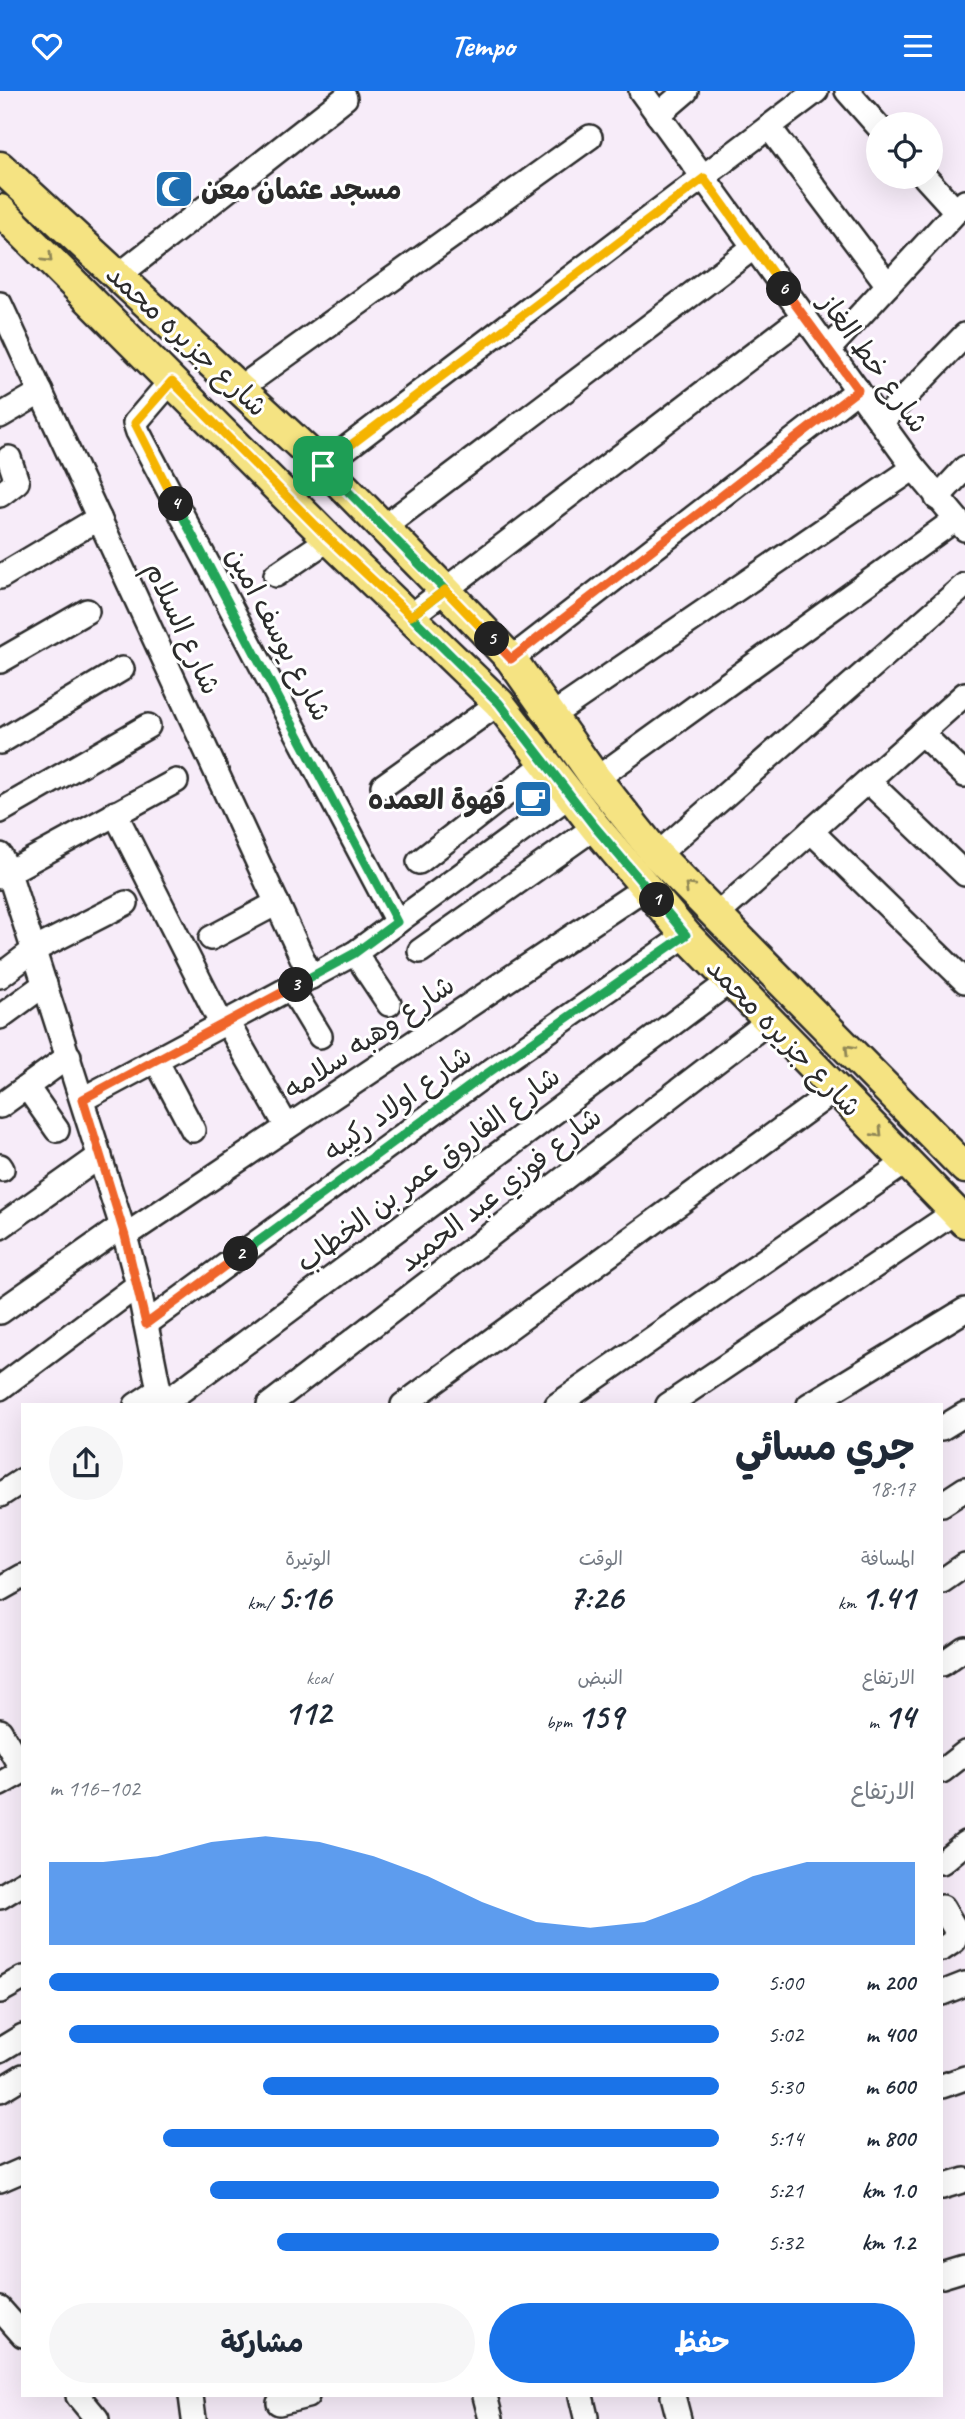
<!DOCTYPE html>
<html lang="ar">
<meta charset="utf-8">
<style>
:root{--surface:#fff;--page:#f6f6f7;--text:#1f2937;--muted:#747a83;--accent:#1a73e8}
body{margin:0;font-family:Caveat,"Playpen Sans Arabic",sans-serif;background:var(--page);color:var(--text);direction:rtl;height:100vh;display:flex;flex-direction:column;font-size:26px;white-space:nowrap}
*{box-sizing:border-box;margin:0}
p{font-size:23px;color:var(--muted)}
.icon{flex:none;width:38px;height:38px;fill:none;stroke:currentColor;stroke-width:2;stroke-linecap:round;stroke-linejoin:round}
.map{position:relative;flex:1;overflow:hidden;direction:ltr}
.sheet{position:absolute;left:21px;top:1312px;width:922px;height:994px;display:flex;flex-direction:column;background:var(--surface);border-radius:0px;box-shadow:0 7px 28px #0002;direction:rtl}
.sheet>*{flex:none}
.buttons{position:absolute;left:866px;top:21px;display:grid;gap:14px}
.buttons a{display:grid;place-items:center;width:77px;height:77px;border-radius:50%;background:var(--surface);box-shadow:0 7px 28px #0002;font-size:35px}
.pin{position:absolute;display:grid;place-items:center;width:60px;height:60px;color:#fff;margin:-30px;border-radius:14px;box-shadow:0 4px 10px #0006}
.km{position:absolute;width:35px;height:35px;margin:-18px;border-radius:50%;background:#222;color:#fff;font-size:19px;line-height:35px;text-align:center}
.round{display:grid;place-items:center;flex:none;width:74px;height:74px;border-radius:37px;background:var(--page)}
.overview{display:flex;align-items:center;justify-content:space-between;height:119px;padding:0 28px}
h1{font-size:38px;font-weight:700;line-height:52px}
.figures{display:grid;grid-template-columns:repeat(3,1fr);gap:10px;height:119px;padding:7px 28px}
.figures div{display:grid;align-content:center}
.figures b{font-size:35px;font-weight:700}
.figures small{font-size:19px;font-weight:400}
.figures p{font-size:19px}
.chart{height:196px;padding:14px 28px}
.chart p{display:flex;justify-content:space-between}
.chart svg{width:100%;height:126px;margin-top:7px;fill:var(--accent);opacity:.7}
.primary-button{display:flex;gap:14px;margin-top:auto;padding:14px 28px}
.primary-button a{flex:1;height:80px;border-radius:42px;background:var(--accent);color:#fff;font-size:28px;font-weight:700;line-height:80px;text-align:center}
.primary-button a+a{background:var(--page);color:var(--text)}
ul{padding:0 28px;list-style:none;font-size:23px}
li{display:grid;grid-template-columns:112px 84px 1fr;align-items:center;height:52px}
li i{height:18px;border-radius:9px;background:var(--accent)}
header{display:flex;justify-content:space-between;align-items:center;height:91px;padding:0 28px;background:var(--accent);color:#fff;font-size:32px;font-weight:700}
.map>svg:first-child{display:block}
</style>
<header><svg class="icon" aria-label="menu" viewBox="0 0 24 24"><path d="M4 6h16M4 12h16M4 18h16"/></svg>Tempo<svg class="icon" aria-label="heart" viewBox="0 0 24 24"><path d="M12 20l-8-8c-3-5 5-10 8-4 3-6 11-1 8 4z"/></svg></header>
<div class="map">
<svg width="965" height="2328" viewBox="0 0 965 2328">
<rect width="100%" height="100%" fill="#f7ecf9"/>
<filter id="ink" filterUnits="userSpaceOnUse"><feTurbulence type="fractalNoise" baseFrequency=".0143" numOctaves="2"/><feDisplacementMap in="SourceGraphic" scale="14" xChannelSelector="R" yChannelSelector="G"/><feConvolveMatrix kernelMatrix="1 2 1 2 8 2 1 2 1" color-interpolation-filters="sRGB"/></filter>
<g filter="url(#ink)">
<g fill="none" stroke-linecap="round" stroke-linejoin="round">
<!-- minor casing -->
<g stroke="#2b2b2b" stroke-width="28">
<g id="minor">
<path d="M641,0L914,377L965,438"/>
<path d="M847,0L878,35"/>
<path d="M658,24L686,0"/>
<path d="M769,36L888,194"/>
<path d="M925,86L956,120"/>
<path d="M118,185L345,7"/>
<path d="M0,213L311,886"/>
<path d="M828,259L965,111"/>
<path d="M171,290L135,332L138,341L397,831"/>
<path d="M239,298L590,46"/>
<path d="M0,325L41,301"/>
<path d="M881,331L965,244"/>
<path d="M323,375L816,0"/>
<path d="M0,404L17,391L9,367"/>
<path d="M937,407L965,377"/>
<path d="M384,436L754,156"/>
<path d="M276,484L329,448"/>
<path d="M0,486L99,427"/>
<path d="M411,525L804,225"/>
<path d="M511,568L858,299"/>
<path d="M0,570L87,520"/>
<path d="M551,625L914,377"/>
<path d="M921,642L965,684"/>
<path d="M0,651L122,578"/>
<path d="M596,688L956,428"/>
<path d="M868,690L965,783"/>
<path d="M383,695L499,612"/>
<path d="M0,720L148,635"/>
<path d="M115,722L222,934"/>
<path d="M811,740L965,890"/>
<path d="M0,764L8,779L125,1145L138,1194L162,1314"/>
<path d="M657,764L965,494"/>
<path d="M419,771L546,672"/>
<path d="M0,786L176,690"/>
<path d="M717,824L965,603"/>
<path d="M211,847L277,812"/>
<path d="M420,860L595,736"/>
<path d="M355,862L389,913"/>
<path d="M0,885L34,859L126,812"/>
<path d="M291,897L320,945"/>
<path d="M0,926L45,893"/>
<path d="M227,931L287,1036"/>
<path d="M156,969L193,1039"/>
<path d="M27,996L57,1039"/>
<path d="M83,1008L355,862L570,704"/>
<path d="M0,1015L69,965"/>
<path d="M0,1075L2,1078"/>
<path d="M0,1136L100,1065"/>
<path d="M125,1145L646,796"/>
<path d="M0,1221L122,1135"/>
<path d="M146,1233L485,984L686,844"/>
<path d="M0,1297L138,1194"/>
<path d="M136,1314L159,1299"/>
<path d="M162,1314L730,890"/>
<path d="M269,1314L769,930"/>
<path d="M403,1314L835,999"/>
<path d="M557,1314L906,1071"/>
<path d="M668,1314L955,1121"/>
<path d="M809,1314L965,1219"/>
<path d="M942,1337L965,1323"/>
<path d="M0,1404L23,1389"/>
<path d="M942,1413L965,1398"/>
<path d="M942,1490L965,1474"/>
<path d="M0,1498L23,1485"/>
<path d="M942,1573L965,1557"/>
<path d="M0,1640L23,1680"/>
<path d="M942,1680L965,1662"/>
<path d="M0,1693L23,1680"/>
<path d="M942,1771L965,1752"/>
<path d="M0,1806L23,1792"/>
<path d="M942,1816L956,1839L954,1850L942,1858"/>
<path d="M0,1900L23,1887"/>
<path d="M942,1902L965,1893"/>
<path d="M0,1959L23,1945"/>
<path d="M942,1995L965,1987"/>
<path d="M0,1999L23,1985"/>
<path d="M0,2089L23,2079"/>
<path d="M942,2096L965,2089"/>
<path d="M942,2185L965,2178"/>
<path d="M0,2218L23,2244"/>
<path d="M78,2305L97,2328"/>
<path d="M191,2305L194,2328"/>
<path d="M485,2305L491,2328"/>
<path d="M581,2305L586,2326"/>
<path d="M673,2305L679,2328"/>
<path d="M279,2312L307,2305"/>
</g>
</g>
<!-- major casing -->
<g stroke="#2b2b2b" stroke-width="35">
<g id="major">
<path d="M0,76L323,375L445,499L511,568L596,688L657,764L965,1077"/>
<path d="M0,119L329,448L499,612L595,736L686,844L965,1131"/>
</g>
</g>
<!-- minor -->
<use href="#minor" stroke="#fff" stroke-width="23"/>
<!-- major -->
<use href="#major" stroke="#f5e382" stroke-width="30"/>
</g>
<!-- one-way arrows -->
<defs><path id="oneway-chevron" d="M-2-3.5L2.5 0L-2 3.5" fill="none" stroke-width="1.6" stroke-linecap="round" stroke-linejoin="round" transform="scale(1.75)"/></defs>
<g stroke="#908756">
<use href="#oneway-chevron" transform="translate(48 167) rotate(45)"/>
<use href="#oneway-chevron" transform="translate(689 796) rotate(-135)"/>
<use href="#oneway-chevron" transform="translate(849 958) rotate(-134)"/>
<use href="#oneway-chevron" transform="translate(878 1042) rotate(46)"/>
</g>
</g>
<g fill="none" stroke-linecap="round" stroke-linejoin="round" filter="url(#ink)">
<!-- split-1 casing -->
<g stroke="#fff" stroke-width="14">
<path id="split-1" d="M323,375L445,499L411,525L499,612L595,736L657,809"/>
</g>
<!-- split-2 casing -->
<g stroke="#fff" stroke-width="14">
<path id="split-2" d="M241,1163L485,984L686,844L657,809"/>
</g>
<!-- split-3 casing -->
<g stroke="#fff" stroke-width="14">
<path id="split-3" d="M241,1163L146,1233L125,1145L83,1008L296,894"/>
</g>
<!-- split-4 casing -->
<g stroke="#fff" stroke-width="14">
<path id="split-4" d="M176,413L397,831L355,862L296,894"/>
</g>
<!-- split-5 casing -->
<g stroke="#fff" stroke-width="14">
<path id="split-5" d="M176,413L135,332L172,290L329,448L411,525L445,499L492,548"/>
</g>
<!-- split-6 casing -->
<g stroke="#fff" stroke-width="14">
<path id="split-6" d="M492,548L511,568L858,299L784,198"/>
</g>
<!-- split-7 casing -->
<g stroke="#fff" stroke-width="14">
<path id="split-7" d="M323,375L704,87L784,198"/>
</g>
<!-- split-1 -->
<use href="#split-1" stroke="#22a559" stroke-width="9"/>
<!-- split-2 -->
<use href="#split-2" stroke="#22a559" stroke-width="9"/>
<!-- split-3 -->
<use href="#split-3" stroke="#f0652b" stroke-width="9"/>
<!-- split-4 -->
<use href="#split-4" stroke="#22a559" stroke-width="9"/>
<!-- split-5 -->
<use href="#split-5" stroke="#f5b400" stroke-width="9"/>
<!-- split-6 -->
<use href="#split-6" stroke="#f0652b" stroke-width="9"/>
<!-- split-7 -->
<use href="#split-7" stroke="#f5b400" stroke-width="9"/>
</g>
<!-- icons -->
<defs>
<g id="mosque-square" transform="scale(2.0125)"><rect x="-9" y="-9" width="18" height="18" rx="4" fill="#1f6fb2" stroke="#fff"/><path d="M3.5-4.9A6 6 0 1 0 3.5 4.9A5 5 0 1 1 3.5-4.9Z" fill="#fff"/></g>
<g id="cafe-square" transform="scale(2.0125)"><rect x="-9" y="-9" width="18" height="18" rx="4" fill="#1f6fb2" stroke="#fff"/><path d="M-5.5-4.5H6V0H3Q3 3.5 0 3.5H-2.5Q-5.5 3.5-5.5 0ZM3-3.2v2h1.7v-2ZM-6 4.5H4V6H-6Z" fill="#fff"/></g>
</defs>
<g fill-rule="evenodd">
<use href="#mosque-square" x="174" y="98"/>
<use href="#cafe-square" x="533" y="708"/>
</g>
<g text-anchor="middle" dominant-baseline="central" stroke-width="6" stroke-linejoin="round" paint-order="stroke">
<!-- poi labels -->
<g font-size="28" font-weight="bold" fill="#2b2b2b" stroke="#fff" text-anchor="start">
<text x="201" y="98">مسجد عثمان معن</text>
<text x="506" y="708" text-anchor="end">قهوة العمده</text>
</g>
<!-- street labels -->
<g font-size="28" fill="#2b2b2b" stroke="#fff">
<text transform="translate(187 249) rotate(43)">شارع جزيره محمد</text>
<text transform="translate(874 272) rotate(54)">شارع خط الغاز</text>
<text transform="translate(183 537) rotate(65)">شارع السلام</text>
<text transform="translate(279 543) rotate(62)">شارع يوسف امين</text>
<text transform="translate(369 946) rotate(-34)">شارع وهبه سلامه</text>
<text transform="translate(784 946) rotate(46)">شارع جزيره محمد</text>
<text transform="translate(397 1012) rotate(-36)">شارع اولاد ركيبه</text>
<text transform="translate(428 1078) rotate(-37)">شارع الفاروق عمر بن الخطاب</text>
<text transform="translate(500 1098) rotate(-38)">شارع فوزي عبد الحميد</text>
</g>
</g>
</svg>
<div class="buttons">
<a><svg class="icon" aria-label="locate" viewBox="0 0 24 24"><circle cx="12" cy="12" r="6"/><path d="M12 2v4M12 18v4M2 12h4M18 12h4"/></svg></a>
</div>
<div class="pin" style="left:323px;top:375px;background:#1e9e55"><svg class="icon" aria-label="arrive" viewBox="0 0 24 24"><path d="M6 21V4h12l-3 4 3 4H6"/></svg></div>
<b class="km" style="left:657px;top:809px">1</b>
<b class="km" style="left:241px;top:1163px">2</b>
<b class="km" style="left:296px;top:894px">3</b>
<b class="km" style="left:176px;top:413px">4</b>
<b class="km" style="left:492px;top:548px">5</b>
<b class="km" style="left:784px;top:198px">6</b>
<section class="sheet">
<div class="overview"><div><h1>جري مسائي</h1><p>18:17</p></div><a class="round"><svg class="icon" aria-label="share" viewBox="0 0 24 24"><path d="M12 15V3M7 8l5-5 5 5M5 13v7h14v-7"/></svg></a></div>
<div class="figures">
<div><p>المسافة</p><b>1.41<small> km</small></b></div>
<div><p>الوقت</p><b>7:26</b></div>
<div><p>الوتيرة</p><b>5:16<small> /km</small></b></div>
</div>
<div class="figures">
<div><p>الارتفاع</p><b>14<small> m</small></b></div>
<div><p>النبض</p><b>159<small> bpm</small></b></div>
<div><p>kcal</p><b>112</b></div>
</div>
<div class="chart"><p><span>الارتفاع</span>102–116 m</p>
<svg viewBox="0 0 160 44" preserveAspectRatio="none"><path d="M0 44V15L10 15L20 13L30 8L40 6L50 8L60 13L70 20L80 29L90 36L100 38L110 36L120 29L130 20L140 15L150 15L160 15V44z"/></svg>
</div>
<ul>
<li><b>200 m</b>5:00<i style="width:100%"></i></li>
<li><b>400 m</b>5:02<i style="width:97%"></i></li>
<li><b>600 m</b>5:30<i style="width:68%"></i></li>
<li><b>800 m</b>5:14<i style="width:83%"></i></li>
<li><b>1.0 km</b>5:21<i style="width:76%"></i></li>
<li><b>1.2 km</b>5:32<i style="width:66%"></i></li>
</ul>
<div class="primary-button"><a>حفظ</a><a>مشاركة</a></div>
</section>
</div>
